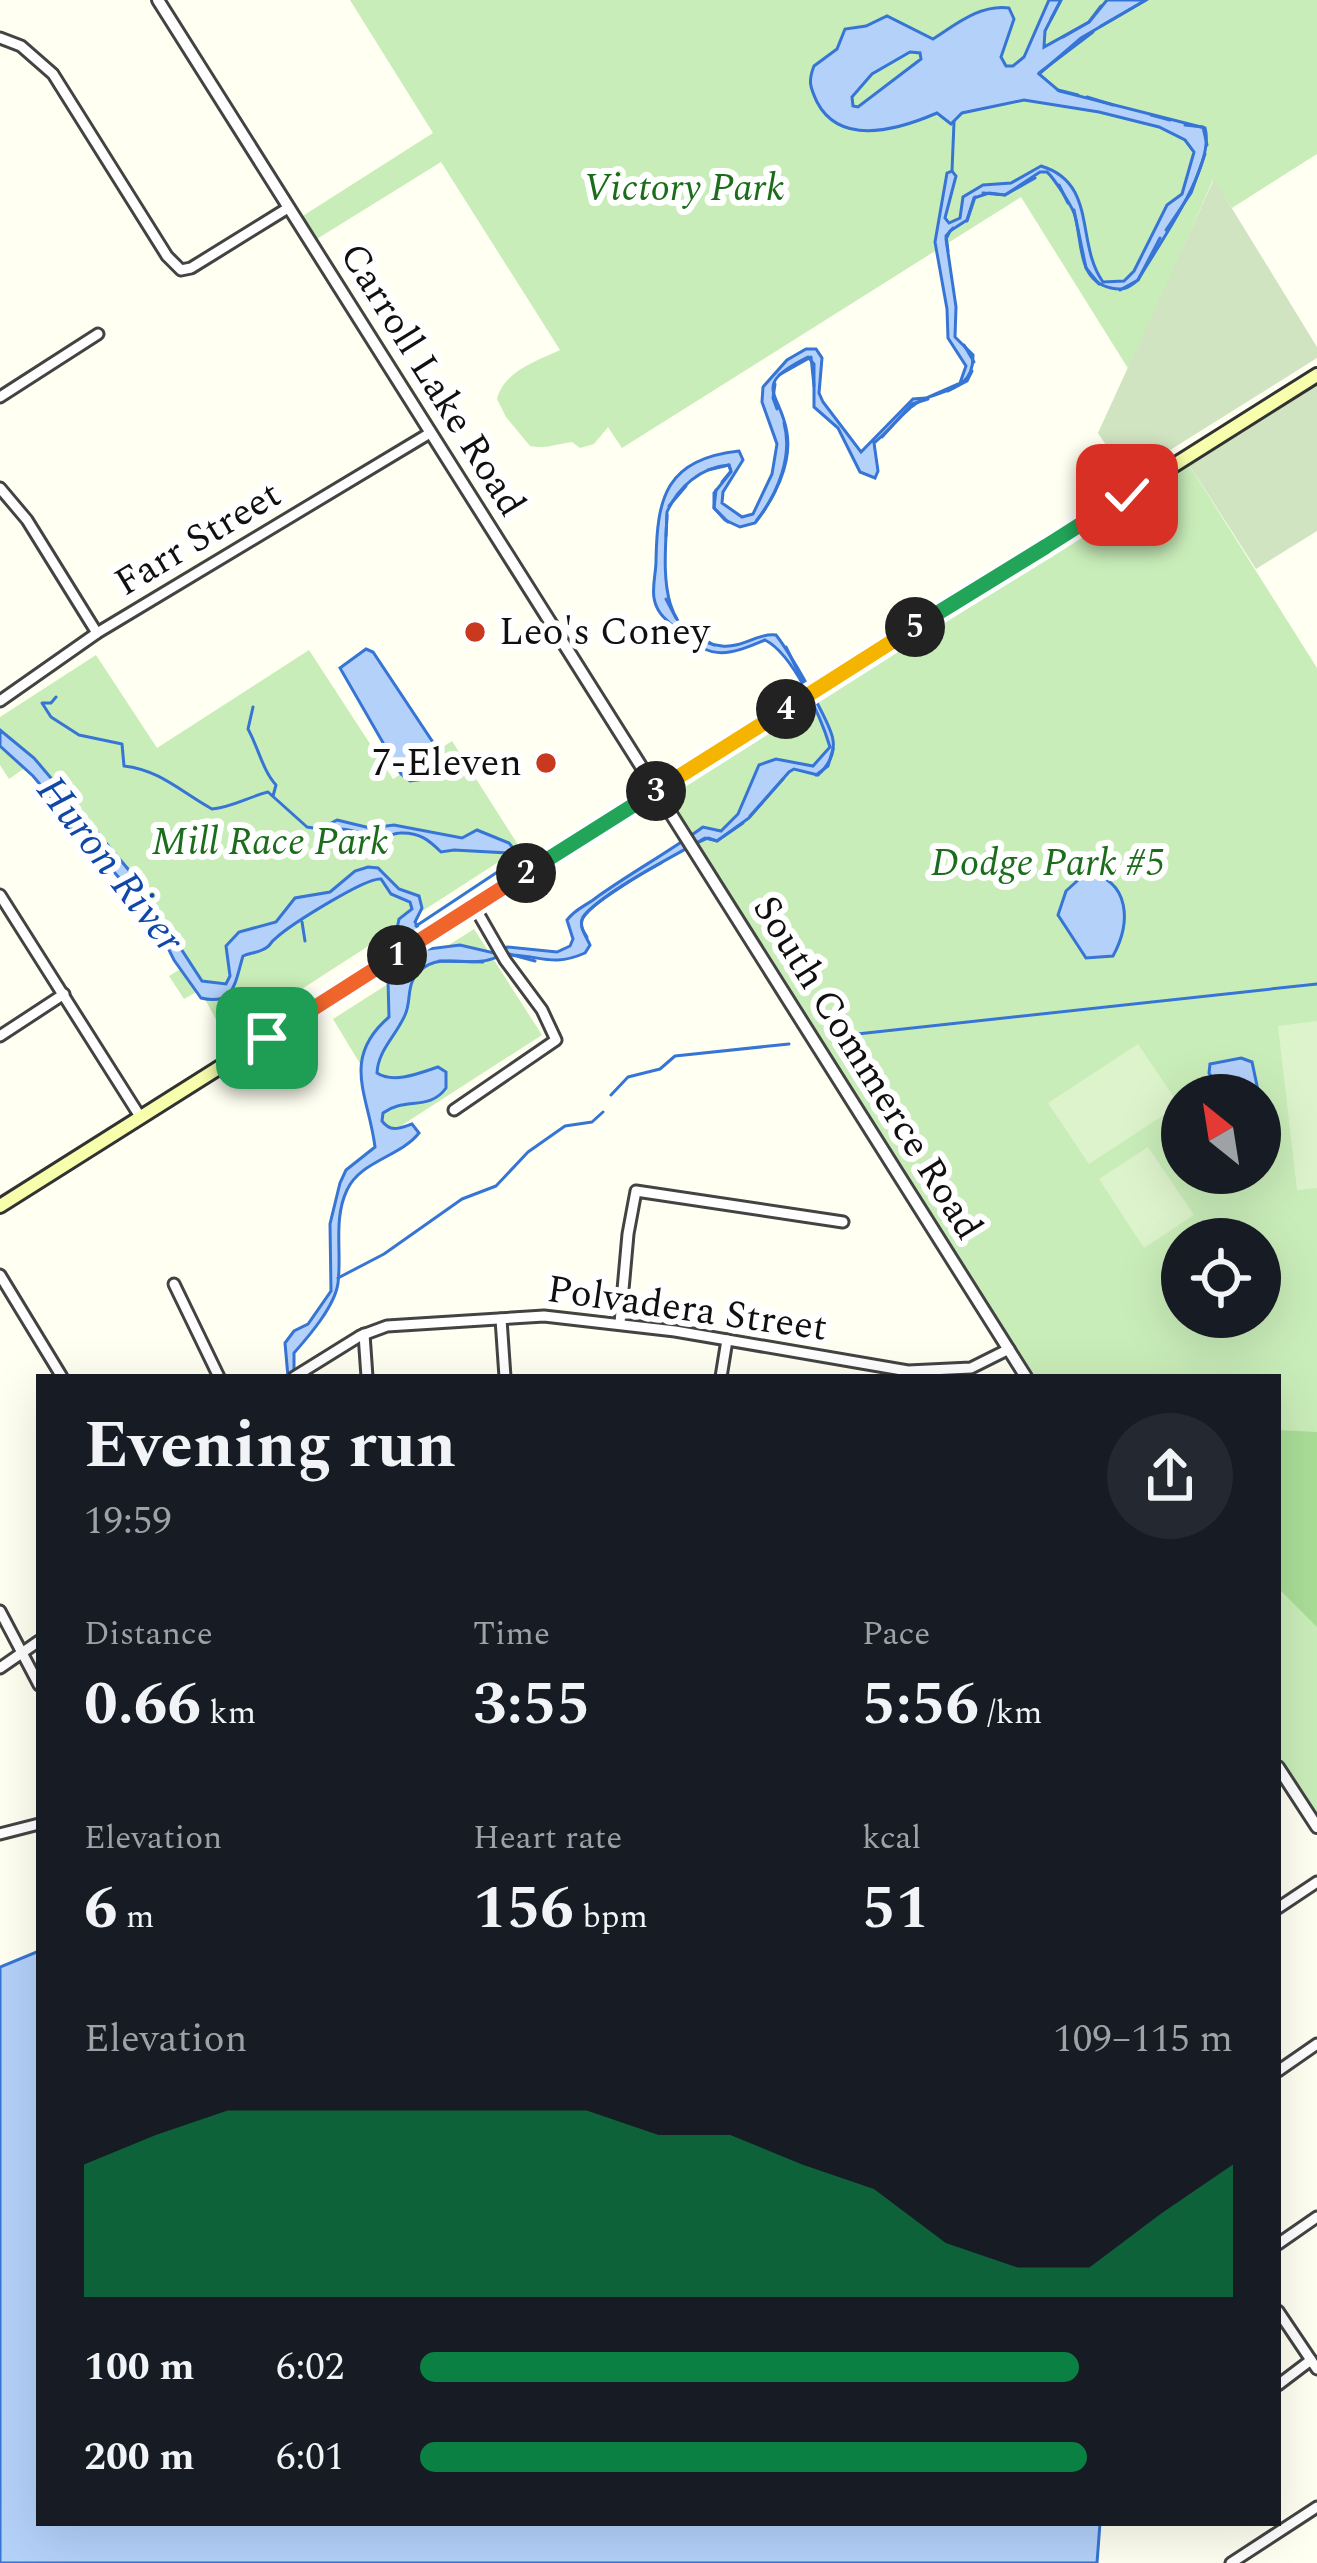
<!DOCTYPE html>
<meta charset="utf-8">
<style>
:root{--surface:#171b24;--page:#242831;--text:#f1f3f6;--muted:#9ea1a6;--accent:#0b8043}
body{margin:0;font-family:Spectral,serif;background:var(--page);color:var(--text);height:100vh;display:flex;flex-direction:column;font-size:45px;white-space:nowrap}
*{box-sizing:border-box;margin:0}
p{font-size:39px;color:var(--muted)}
.icon{flex:none;width:66px;height:66px;fill:none;stroke:currentColor;stroke-width:2;stroke-linecap:round;stroke-linejoin:round}
.map{position:relative;flex:1;overflow:hidden}
.side{position:absolute;left:36px;top:1374px;width:1245px;height:1152px;display:flex;flex-direction:column;background:var(--surface);border-radius:0px;box-shadow:0 12px 48px #0002}
.side>*{flex:none}
.needle{width:78px;rotate:330deg}
.fabs{position:absolute;left:1161px;top:1074px;display:grid;gap:24px}
.fabs a{display:grid;place-items:center;width:120px;height:120px;border-radius:50%;background:var(--surface);box-shadow:0 12px 48px #0002;font-size:60px}
.pin{position:absolute;display:grid;place-items:center;width:102px;height:102px;color:#fff;margin:-51px;border-radius:24px;box-shadow:0 6px 18px #0006}
.km{position:absolute;width:60px;height:60px;margin:-30px;border-radius:50%;background:#222;color:#fff;font-size:33px;line-height:60px;text-align:center}
.round{display:grid;place-items:center;flex:none;width:126px;height:126px;border-radius:63px;background:var(--page)}
.head{display:flex;align-items:center;justify-content:space-between;height:204px;padding:0 48px}
h1{font-size:66px;font-weight:700;line-height:90px}
.metrics{display:grid;grid-template-columns:repeat(3,1fr);gap:18px;height:204px;padding:12px 48px}
.metrics div{display:grid;align-content:center}
.metrics b{font-size:60px;font-weight:700}
.metrics small{font-size:33px;font-weight:400}
.metrics p{font-size:33px}
.chart{height:336px;padding:24px 48px}
.chart p{display:flex;justify-content:space-between}
.chart svg{width:100%;height:216px;margin-top:12px;fill:var(--accent);opacity:.7}
ul{padding:0 48px;list-style:none;font-size:39px}
li{display:grid;grid-template-columns:192px 144px 1fr;align-items:center;height:90px}
li i{height:30px;border-radius:15px;background:var(--accent)}
.map>svg:first-child{display:block}
</style>
<div class="map">
<svg width="1317" height="2563" viewBox="0 0 1317 2563">
<rect width="100%" height="100%" fill="#fffff2"/>
<!-- green -->
<g fill="#c9edb9" fill-rule="evenodd">
<path d="M350,0H1317V154L1232,208L1213,180L1129,370L1021,197L622,448L608,427L594,444L580,448L572,442C556,444 547,449 530,446L506,417L497,399C504,371 537,361 560,350L441,162L312,242L298,219L433,133Z"/>
<path d="M1186,460L1317,668V1824L1278,1763V1377H1031L659,791ZM1182,1095H1260V1173H1182ZM1182,1239H1260V1317H1182Z"/>
<path d="M309,650L393,779L452,741L520,848L226,1038L200,990L184,999L169,976L185,966L164,928L32,763L9,779L0,765V717L96,655L157,748Z"/>
<path d="M474,929L542,1035L382,1138L362,1067L333,1019Z"/>
</g>
<!-- forest -->
<path fill="#a9de97" d="M1278,1430L1317,1432V1627L1278,1588Z"/>
<!-- cemetery -->
<g fill="#d1e4c1">
<path d="M1214,179L1317,347V358L1127,477L1098,433Z"/>
<path d="M1317,379V531L1256,569L1186,460Z"/>
</g>
<!-- pitch -->
<g fill="#ddf3cb">
<path d="M1317,1021V1188L1297,1190L1278,1026Z"/>
<path d="M1138,1044L1179,1105L1089,1164L1048,1103Z"/>
<path d="M1148,1147L1194,1215L1144,1248L1099,1179Z"/>
</g>
<!-- water -->
<g fill="#b4d1fa" stroke="#3675d5" stroke-width="3" fill-rule="evenodd">
<path d="M1049,0H1061L1045,31L1044,47L1089,22L1107,0H1146L1081,38L1039,74L1059,91L1205,128C1216,166 1158,245 1138,280C1129,288 1123,291 1111,288C1076,281 1083,239 1074,213C1071,205 1054,178 1047,172H1040L1005,195L989,193L974,198L967,220L950,231L946,239L956,307L955,337L973,355C974,397 933,387 910,408C897,419 888,432 874,443L878,471L875,478L860,472L838,428L814,407V364L808,357C749,386 781,392 787,433C792,464 774,499 755,523L740,527L725,520L714,508V493L731,472L729,465C701,467 678,487 667,512C666,560 652,638 722,646C743,648 757,633 776,635C788,650 831,723 833,740C835,754 829,765 818,775L794,769L789,772L749,818L717,841L705,838C678,854 598,894 583,918C578,926 587,938 590,945L585,953C553,967 542,956 511,955C501,954 493,960 483,961C458,965 432,951 414,978C407,989 411,1002 405,1015C396,1036 378,1050 377,1073C394,1084 420,1073 438,1067L446,1072V1088C430,1111 404,1097 383,1113L382,1121C391,1133 400,1128 412,1124L419,1133C400,1157 360,1161 347,1190C333,1219 342,1253 338,1283C335,1306 309,1336 294,1353V1377H288L285,1343L294,1331L308,1324L331,1291L330,1224L340,1183L346,1170L375,1147C369,1096 340,1059 389,1017L388,980L422,954L410,933L397,929L399,919L412,909L410,902L391,894L381,879C366,877 290,925 276,938C267,945 273,945 262,950C256,953 249,953 243,956C235,982 235,1006 201,998L174,960L157,926L131,892L33,776L0,746V730L34,758L133,875L202,981L226,984L230,976L226,946L239,932L276,922L295,898L330,892L355,871L368,867L378,868L399,889L419,896L422,908L415,922L429,949L460,945L494,953L507,947L557,952L570,946L573,939L567,920C576,908 586,906 597,897C632,872 669,852 703,827L721,831L738,814L759,765L776,759L813,766L830,747C821,717 793,654 765,640C730,655 712,661 682,634C670,622 657,616 654,598C652,586 656,573 656,561C657,497 666,459 739,451L743,460L723,492L722,503L742,517L753,514L772,474L777,444L762,402L763,387L787,360L806,349H816L822,358L819,393L823,402L861,452L913,399L926,398L960,383L966,366L948,338L947,309L935,242L947,173L952,171L956,176L945,218L949,223L960,218L963,197L983,185L1011,183L1041,166C1098,183 1075,243 1103,282L1124,281L1134,271L1167,205L1182,194L1194,152L1185,140L1159,127L1099,112L1024,100L962,113L951,124L937,113C900,129 841,148 817,102C810,87 808,81 814,66L837,49L845,29L866,26L887,16L933,39C955,25 980,4 1009,8L1014,19L1001,57L1006,66H1013L1024,57ZM910,52L920,53L921,59L858,107L853,106L852,97L872,74Z"/>
<path d="M366,649L373,652L440,753L439,766L424,779L410,781L401,774L340,668Z"/>
<path d="M337,820L370,828L394,825L462,838L477,830L509,843L521,858L509,866L508,853L454,850L441,852C429,840 419,832 400,833C394,833 388,837 382,837C361,837 348,823 326,832L320,829Z"/>
<path d="M1087,872C1131,881 1131,923 1113,956L1086,958L1058,915L1066,891Z"/>
<path d="M1241,1058L1252,1062L1259,1095H1224L1209,1073L1210,1064Z"/>
<path d="M39,1951V2523H1100L1097,2563H0V1967Z"/>
</g>
<g fill="none" stroke-linecap="round" stroke-linejoin="round">
<!-- stream -->
<g stroke="#3675d5" stroke-width="3">
<path d="M1051,19L1061,0"/>
<path d="M1101,26L1146,0"/>
<path d="M1063,37L1089,22L1101,6"/>
<path d="M1039,73L1093,32"/>
<path d="M1058,90L1078,95"/>
<path d="M1087,97L1113,105"/>
<path d="M1151,115L1170,120"/>
<path d="M1185,125L1203,127L1207,145"/>
<path d="M952,171L954,122"/>
<path d="M1059,185L1068,203"/>
<path d="M983,193L1005,195L1035,178"/>
<path d="M1074,210L1086,268L1099,284"/>
<path d="M967,221L975,197"/>
<path d="M1166,230L1191,193L1205,154"/>
<path d="M948,251L946,236L953,228"/>
<path d="M1120,290L1138,280L1160,238"/>
<path d="M964,345L974,362"/>
<path d="M779,375L811,357L814,386"/>
<path d="M775,384L773,398L777,409"/>
<path d="M948,391L967,381L972,371"/>
<path d="M882,437L912,404L928,399"/>
<path d="M708,470L729,465L731,471L722,482"/>
<path d="M716,490L714,508L728,522"/>
<path d="M669,506L686,486"/>
<path d="M757,520C778,493 793,456 784,423"/>
<path d="M666,536L667,515"/>
<path d="M666,599L676,618"/>
<path d="M696,635L714,645"/>
<path d="M786,647L808,692"/>
<path d="M56,697L51,703H42L51,717L79,735L122,744L124,766C160,770 181,792 212,809C233,807 248,797 268,792L307,827L320,829"/>
<path d="M253,707L248,729C258,747 263,771 276,785L273,796"/>
<path d="M816,775L828,766L833,749"/>
<path d="M750,816L783,779"/>
<path d="M695,844L708,838L717,841L743,823"/>
<path d="M302,922L305,941"/>
<path d="M416,926L508,865"/>
<path d="M587,937C583,931 579,925 583,917C592,903 644,872 661,863"/>
<path d="M509,954L535,961"/>
<path d="M439,961L483,962"/>
<path d="M848,1035L1317,984"/>
<path d="M611,1095L628,1077L660,1069L675,1056L789,1044"/>
<path d="M338,1278L384,1254L462,1199L496,1186L528,1152L565,1126L592,1122L603,1112"/>
</g>
<!-- minor casing -->
<g stroke="#434343" stroke-width="15">
<g id="minor">
<path d="M0,38L21,46L53,74L167,256L181,270L191,268L288,208"/>
<path d="M0,397L98,334"/>
<path d="M0,488L27,520L97,633"/>
<path d="M0,701L97,633L430,433"/>
<path d="M0,895L141,1118"/>
<path d="M0,1036L64,994"/>
<path d="M454,1110L556,1040L542,1010L505,960L474,906"/>
<path d="M0,1275L62,1377"/>
<path d="M174,1284L219,1377"/>
<path d="M501,1319L505,1377"/>
<path d="M620,1323L628,1234L636,1191L843,1222"/>
<path d="M364,1334L367,1377"/>
<path d="M294,1377L360,1336L387,1326L544,1316L675,1331L908,1371L971,1368L1009,1349"/>
<path d="M721,1377L727,1340"/>
<path d="M0,1611L39,1685"/>
<path d="M0,1668L39,1641"/>
<path d="M0,1834L39,1824"/>
<path d="M1278,1908L1317,1882"/>
<path d="M1278,2071L1317,2044"/>
<path d="M1278,2244L1317,2217"/>
<path d="M1278,2311L1317,2369"/>
<path d="M1278,2385L1311,2360"/>
<path d="M1231,2563L1317,2507"/>
</g>
</g>
<!-- tertiary casing -->
<g stroke="#434343" stroke-width="16">
<g id="tertiary">
<path d="M158,0L1026,1377"/>
<path d="M1278,1767L1317,1827"/>
</g>
</g>
<!-- secondary casing -->
<g stroke="#323232" stroke-width="18">
<path id="secondary" d="M0,1206L1317,375"/>
</g>
<!-- minor -->
<use href="#minor" stroke="#fff" stroke-width="9"/>
<!-- tertiary -->
<use href="#tertiary" stroke="#fff" stroke-width="10"/>
<!-- secondary -->
<use href="#secondary" stroke="#f7ffad" stroke-width="12"/>
</g>
<g fill="none" stroke-linecap="round" stroke-linejoin="round">
<!-- split-1 casing -->
<g stroke="#fff" stroke-width="24">
<path id="split-1" d="M267,1038L397,955"/>
</g>
<!-- split-2 casing -->
<g stroke="#fff" stroke-width="24">
<path id="split-2" d="M397,955L526,873"/>
</g>
<!-- split-3 casing -->
<g stroke="#fff" stroke-width="24">
<path id="split-3" d="M526,873L656,791"/>
</g>
<!-- split-4 casing -->
<g stroke="#fff" stroke-width="24">
<path id="split-4" d="M656,791L786,709"/>
</g>
<!-- split-5 casing -->
<g stroke="#fff" stroke-width="24">
<path id="split-5" d="M786,709L915,627"/>
</g>
<!-- split-6 casing -->
<g stroke="#fff" stroke-width="24">
<path id="split-6" d="M915,627L1045,547"/>
</g>
<!-- split-7 casing -->
<g stroke="#fff" stroke-width="24">
<path id="split-7" d="M1045,547L1127,495"/>
</g>
<!-- split-1 -->
<use href="#split-1" stroke="#f0652b" stroke-width="15"/>
<!-- split-2 -->
<use href="#split-2" stroke="#f0652b" stroke-width="15"/>
<!-- split-3 -->
<use href="#split-3" stroke="#22a559" stroke-width="15"/>
<!-- split-4 -->
<use href="#split-4" stroke="#f5b400" stroke-width="15"/>
<!-- split-5 -->
<use href="#split-5" stroke="#f5b400" stroke-width="15"/>
<!-- split-6 -->
<use href="#split-6" stroke="#22a559" stroke-width="15"/>
<!-- split-7 -->
<use href="#split-7" stroke="#22a559" stroke-width="15"/>
</g>
<!-- markers -->
<g fill="#c9391e" stroke="#fff" stroke-width="4.5">
<circle cx="475" cy="632" r="12"/>
<circle cx="546" cy="763" r="12"/>
</g>
<g text-anchor="middle" dominant-baseline="central" stroke-width="12" stroke-linejoin="round" paint-order="stroke">
<!-- park labels -->
<g font-size="39" font-style="italic" fill="#1b6d1b" stroke="#fff">
<text x="684" y="188">Victory Park</text>
<text x="270" y="842">Mill Race Park</text>
<text x="1048" y="863">Dodge Park #5</text>
</g>
<!-- street labels -->
<g font-size="39" fill="#101010" stroke="#fff">
<text transform="translate(432 380) rotate(58)">Carroll Lake Road</text>
<text transform="translate(198 539) rotate(-31)">Farr Street</text>
<text transform="translate(867 1068) rotate(58)">South Commerce Road</text>
<text transform="translate(687 1309) rotate(8)">Polvadera Street</text>
</g>
<!-- poi labels -->
<g font-size="39" fill="#101010" stroke="#fff" text-anchor="start">
<text x="499" y="632">Leo's Coney</text>
<text x="522" y="763" text-anchor="end">7-Eleven</text>
</g>
<!-- water labels -->
<g font-size="42" font-style="italic" fill="#1048aa" stroke="#fff">
<text transform="translate(110 865) rotate(52)">Huron River</text>
</g>
</g>
</svg>
<div class="fabs">
<a><svg class="needle" viewBox="-14 -14 28 28"><path d="M0-13l5 13h-10z" fill="#e53935"/><path d="M0 13l5-13h-10z" fill="#9ea1a6"/></svg></a>
<a><svg class="icon" aria-label="locate" viewBox="0 0 24 24"><circle cx="12" cy="12" r="6"/><path d="M12 2v4M12 18v4M2 12h4M18 12h4"/></svg></a>
</div>
<div class="pin" style="left:267px;top:1038px;background:#1e9e55"><svg class="icon" aria-label="arrive" viewBox="0 0 24 24"><path d="M6 21V4h12l-3 4 3 4H6"/></svg></div>
<div class="pin" style="left:1127px;top:495px;background:#d93025"><svg class="icon" aria-label="check" viewBox="0 0 24 24"><path d="M5 12l5 5 9-10"/></svg></div>
<b class="km" style="left:397px;top:955px">1</b>
<b class="km" style="left:526px;top:873px">2</b>
<b class="km" style="left:656px;top:791px">3</b>
<b class="km" style="left:786px;top:709px">4</b>
<b class="km" style="left:915px;top:627px">5</b>
<section class="side">
<div class="head"><div><h1>Evening run</h1><p>19:59</p></div><a class="round"><svg class="icon" aria-label="share" viewBox="0 0 24 24"><path d="M12 15V3M7 8l5-5 5 5M5 13v7h14v-7"/></svg></a></div>
<div class="metrics">
<div><p>Distance</p><b>0.66<small> km</small></b></div>
<div><p>Time</p><b>3:55</b></div>
<div><p>Pace</p><b>5:56<small> /km</small></b></div>
</div>
<div class="metrics">
<div><p>Elevation</p><b>6<small> m</small></b></div>
<div><p>Heart rate</p><b>156<small> bpm</small></b></div>
<div><p>kcal</p><b>51</b></div>
</div>
<div class="chart"><p><span>Elevation</span>109–115 m</p>
<svg viewBox="0 0 160 44" preserveAspectRatio="none"><path d="M0 44V17L10 11L20 6L30 6L40 6L50 6L60 6L70 6L80 11L90 11L100 17L110 22L120 33L130 38L140 38L150 27L160 17V44z"/></svg>
</div>
<ul>
<li><b>100 m</b>6:02<i style="width:81%"></i></li>
<li><b>200 m</b>6:01<i style="width:82%"></i></li>
</ul>
</section>
</div>
